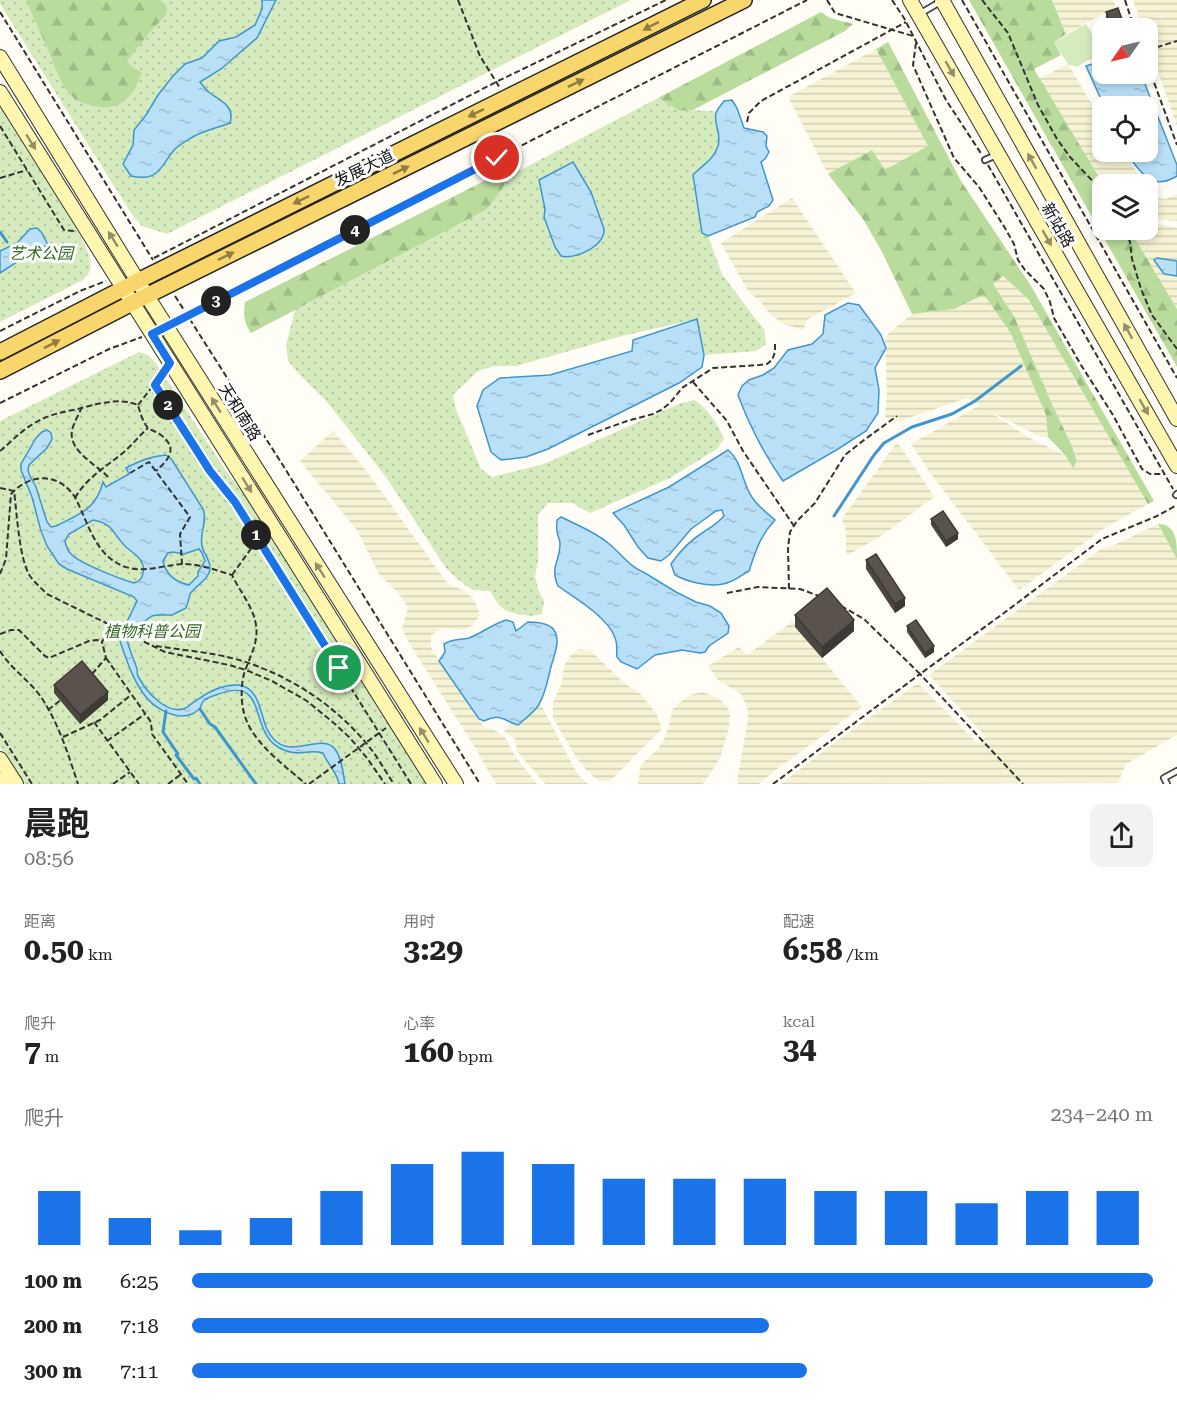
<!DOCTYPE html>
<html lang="zh">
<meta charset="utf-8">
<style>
:root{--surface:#fff;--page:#f2f2f2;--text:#222;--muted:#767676;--accent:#1a73e8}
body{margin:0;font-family:"Roboto Serif","Noto Sans SC",serif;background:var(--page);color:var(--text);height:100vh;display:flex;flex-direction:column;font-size:22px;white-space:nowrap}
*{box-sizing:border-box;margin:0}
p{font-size:20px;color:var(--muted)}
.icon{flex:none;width:33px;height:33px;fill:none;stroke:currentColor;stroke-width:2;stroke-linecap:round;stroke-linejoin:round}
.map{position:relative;height:784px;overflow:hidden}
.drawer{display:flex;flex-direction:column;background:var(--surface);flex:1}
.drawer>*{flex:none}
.needle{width:39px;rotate:236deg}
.fabs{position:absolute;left:1092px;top:18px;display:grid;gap:12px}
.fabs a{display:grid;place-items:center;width:66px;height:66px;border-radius:12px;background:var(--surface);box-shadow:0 3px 9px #0003;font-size:30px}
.pin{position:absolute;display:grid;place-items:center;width:51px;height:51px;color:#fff;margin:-26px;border:3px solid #fff;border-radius:50%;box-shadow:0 2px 6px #0007}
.km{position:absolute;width:30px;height:30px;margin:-15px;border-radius:50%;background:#222;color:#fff;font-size:16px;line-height:30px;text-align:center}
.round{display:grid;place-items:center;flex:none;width:63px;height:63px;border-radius:12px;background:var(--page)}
.head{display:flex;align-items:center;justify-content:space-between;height:102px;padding:0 24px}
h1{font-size:33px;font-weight:700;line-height:45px}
.metrics{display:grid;grid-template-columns:repeat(3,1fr);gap:9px;height:102px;padding:6px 24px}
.metrics div{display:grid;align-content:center}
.metrics b{font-size:30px;font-weight:700}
.metrics small{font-size:16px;font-weight:400}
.metrics p{font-size:16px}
.chart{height:168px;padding:12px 24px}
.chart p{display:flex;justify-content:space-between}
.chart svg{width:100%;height:108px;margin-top:6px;stroke:var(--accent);stroke-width:6}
ul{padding:0 24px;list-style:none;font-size:20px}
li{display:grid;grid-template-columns:96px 72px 1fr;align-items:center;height:45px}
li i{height:15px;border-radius:8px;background:var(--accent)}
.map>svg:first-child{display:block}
</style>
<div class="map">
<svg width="1177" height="784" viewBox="0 0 1177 784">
<defs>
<pattern id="farmland-rules" width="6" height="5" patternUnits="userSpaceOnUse" patternTransform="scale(1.5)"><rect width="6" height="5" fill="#f6f3d4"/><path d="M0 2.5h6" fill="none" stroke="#d2cfb5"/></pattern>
<pattern id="grass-dots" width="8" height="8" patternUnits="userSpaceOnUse" patternTransform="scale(1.5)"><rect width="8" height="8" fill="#d5ebbd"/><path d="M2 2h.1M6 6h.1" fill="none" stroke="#b6c8a1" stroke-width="1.8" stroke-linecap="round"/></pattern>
<pattern id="forest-firs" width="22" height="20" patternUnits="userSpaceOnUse" patternTransform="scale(1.5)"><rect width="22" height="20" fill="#b9dc9c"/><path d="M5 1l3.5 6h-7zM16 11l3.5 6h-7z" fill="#9ebc85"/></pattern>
<pattern id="water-ripples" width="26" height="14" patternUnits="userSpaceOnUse" patternTransform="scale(1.5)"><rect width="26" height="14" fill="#b9e0f7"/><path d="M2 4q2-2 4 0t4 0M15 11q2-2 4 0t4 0" fill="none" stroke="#9ebfd3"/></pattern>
</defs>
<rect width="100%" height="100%" fill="#fffdf5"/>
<!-- farmland -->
<g fill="url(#farmland-rules)">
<path d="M1052,0H1114L1116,7L1066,34Z"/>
<path d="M1133,0H1177V126L1148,42V28H1143Z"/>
<path d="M876,49L928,146L885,171L872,150L828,174L788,97Z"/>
<path d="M1068,64L1102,121V152H1123L1145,184H1103L1039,79Z"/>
<path d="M1148,189L1154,198L1166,199L1177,194V221L1154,219L1148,222Z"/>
<path d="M792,198L856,293L807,320L803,330L783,324L769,313L761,302L748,291L721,243Z"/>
<path d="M1159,224L1177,228V309L1130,230H1148V228Z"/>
<path d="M1003,276L1029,300L1148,504L1106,527L1019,590L934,478L911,444L980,405L967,398L897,422L885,417L887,394L885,339L889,333L912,314L954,309L975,300L984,295L1010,332L1046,415L1048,437H1041L989,411L1026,436L1066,456L1073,467L1077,461L1071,444L1052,404L1014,316L993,284Z"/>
<path d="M333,431L365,469L448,584L465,591L475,601L480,615L472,626L460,630L443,628L431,635V648L484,727L496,731L504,736L515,756L537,784H496L474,746L409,643L402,629L408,608L400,595L379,574L357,530L300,461Z"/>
<path d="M897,442L918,472L934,497L881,536L846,556V531L842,519Z"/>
<path d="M1158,524L1177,559V735L1126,764L1118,783L781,784L834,743L918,683L978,744L986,737L929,675L1101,549L1112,546Z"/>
<path d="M792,622L862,707L777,769L759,784H738V776L748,719L747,706L741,694L718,680L708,666L739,647L747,655Z"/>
<path d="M580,649L591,651L624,683L641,694L657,715L662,729L610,781H599L587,771L576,757L553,718V702L562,683L564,666L571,655Z"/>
<path d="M702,692L718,698L726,705L730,714L729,728L720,758L708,777L703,784H638L641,765L657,750L663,741L668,729L673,709L679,703L690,695Z"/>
<path d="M540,703L578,775L588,784H545L517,751L515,739L504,731L511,723L518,725L536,709Z"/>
</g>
<!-- grass -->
<g fill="url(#grass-dots)">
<path d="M0,0H631L167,234L142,226L131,213L0,4Z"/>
<path d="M658,98L680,111L693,110L716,111L715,120L719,132L718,146L708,163L702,233L708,236L722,274L754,317L764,329L766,344L756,351L704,355L697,319L622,336L516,366H495L478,371L453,395L456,409L481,469L492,477L544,464L681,403L695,400C709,411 717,422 724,439L717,449L670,478L590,513L572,503H548L538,515V561L535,576L538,589L544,601L542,614C535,616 530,616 523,615C503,612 500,608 490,591L472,590L456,578L446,568L386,477L327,402L299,374L288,361L286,345L295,310L486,210L496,198L511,175Z"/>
<path d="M0,99C20,132 38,166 58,199C67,215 87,242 90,260C92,269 89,274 83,280L0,322Z"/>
<path d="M139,352L148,355L155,362L228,474L245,495L427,784H24L0,747V421Z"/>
</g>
<!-- forest -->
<g fill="url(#forest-firs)">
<path d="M26,0H160L165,4L167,9L166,15L150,32L127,61L134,69L142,72C136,89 128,105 108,107C98,108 81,104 73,97C61,87 55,66 49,52C41,35 34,17 26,0Z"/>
<path d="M969,0H1052L1066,34L1054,42L1061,55L1034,69L1103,184L1102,230H1130L1177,309V367Z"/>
<path d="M821,12L830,18L853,24L845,31L693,110L680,111L658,98Z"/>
<path d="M888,42L961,181L1031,286L1154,501L1148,504L1029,300L1003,276L993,284L1014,316L1052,404L1071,444L1077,461L1073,468L1066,456L1048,437L1046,415L1010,332L984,295L954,309L912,314L881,250L863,219L828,174L872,150L885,170L928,146L876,49Z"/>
<path d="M504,171L511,175L496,198L486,210L251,333C244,323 243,315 245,302Z"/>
<path d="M1158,524C1177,524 1177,543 1177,559Z"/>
</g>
<!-- garden -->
<path fill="#d5ebbd" d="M1086,24L1097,43L1102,41V56L1086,61L1077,67L1068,64L1054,42Z"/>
<!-- water -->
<g fill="url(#water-ripples)" stroke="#3f96cf" stroke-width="1.5" fill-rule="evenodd">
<path d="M262,0H276L257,38L221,69L200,82C203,86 206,90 210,93C221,101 235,106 230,123C217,128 202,131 191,138C186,141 179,145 175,149C160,166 160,182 131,176L123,164L133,145L134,130L146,115L158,95L173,76L185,64L202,58L219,41L236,37L255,25L262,9Z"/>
<path d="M1102,61V74H1141L1177,165V176C1151,192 1141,172 1126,153L1125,152H1148V106H1104L1086,66Z"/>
<path d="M732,100L737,108L744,128L763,132L767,136L766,146L769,152L765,159L761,162L773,200L769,206L757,212L755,217L708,236L702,233L693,175C702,165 713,161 718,146C722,133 713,123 716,113C718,108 722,104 724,101Z"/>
<path d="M573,162L591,192L604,229C605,246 575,260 561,256L555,247L544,217L545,209L539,180Z"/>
<path d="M37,228L42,233L48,245L29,254L0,273V251L17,243L30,229Z"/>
<path d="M1157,258L1177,261V276L1164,274L1154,260Z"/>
<path d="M848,303L859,305L881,335L886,348L875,368L879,390L878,413L866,431L838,449L783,481C765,456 749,424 738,395L742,386L749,380L763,375L774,368L788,350L812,344L823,334L825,315Z"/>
<path d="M697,319L704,355L702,367L679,383L548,449L526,457L501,460L491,452L477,406L483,390L500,378L550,375L632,351L633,340Z"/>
<path d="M47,430L51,433L52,439L47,448L29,465L28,470L29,474L36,487L47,522L51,527L56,526C79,514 96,510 103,482L106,487L129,474L126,468C140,461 150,456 166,455L172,460L203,509C208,521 199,533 202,546C204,555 213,563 209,573C205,582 195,586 190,594C189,598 188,603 186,608L172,615H157L152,616L132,630L127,639C129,650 134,659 137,669C138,675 136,673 139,678C147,692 167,716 186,708C189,706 193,702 197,700C209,691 223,684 239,685C260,688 260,714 267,729C285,767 319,730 335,749C342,758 343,773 345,784H339C338,774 327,763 323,753C307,748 298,759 278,747C248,729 269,674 216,695C207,698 202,699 200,709C197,710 195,713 192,714C175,721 152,707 143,693C132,678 126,658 120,641V636L137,601L134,597L67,569L59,564L47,546L41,531L32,497L21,470V464L36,438L42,432ZM93,520C115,524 112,534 126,547C134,554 146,560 143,573C142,579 140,581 134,583C120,579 79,563 71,554C67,550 66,546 65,541L69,534ZM199,549L202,553L205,561L198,572V576L189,585C175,582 166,575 163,561L168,553L173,552L184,554Z"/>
<path d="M728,450C743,462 742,486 754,500C760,508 768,514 775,520C760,536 756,550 749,571C741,575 732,583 723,584C708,587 688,582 675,575L671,564C680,551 692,539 705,531C713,526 718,523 724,516L722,510L716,511L691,529L669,555L661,561L648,558L638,547L624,525L613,513L669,487Z"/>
<path d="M561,517C577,525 595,532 608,543C621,553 629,567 645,573L676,592L696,602L710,606L721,613L729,626L728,633L709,646L705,652L700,653L682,650L655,655L637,669L621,662L617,657C616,651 618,644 615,638C609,618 575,598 558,586C550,567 559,563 560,546C561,540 557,536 557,531C556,527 557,524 557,520Z"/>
<path d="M506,620L513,622L516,631L528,622C537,622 549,623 554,630C562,642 552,659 550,671C547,683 545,695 538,706C533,713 525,719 518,725C502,720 502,713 484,721L479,719L439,661L445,652L444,644C452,639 461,640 469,638C482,633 493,624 506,620Z"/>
</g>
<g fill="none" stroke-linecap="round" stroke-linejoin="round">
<!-- stream -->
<g stroke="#3f96cf" stroke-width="3">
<path d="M0,232L7,242"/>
<path d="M834,516L874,455L884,443L912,427L952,414L975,401L1021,366"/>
<path d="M200,709L210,724L215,727L256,784"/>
<path d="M166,711L163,732L178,754L176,755L194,779L196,778L200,784"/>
</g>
<!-- lane casing -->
<g stroke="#444" stroke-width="8">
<g id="lane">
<path d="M921,13L940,2"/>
<path d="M985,160L996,155"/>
<path d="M1176,495L1177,494"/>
<path d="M1167,784L1164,778L1177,771"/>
</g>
</g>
<!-- secondary casing -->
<g stroke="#333" stroke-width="16">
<g id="secondary">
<path d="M910,0L1177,466"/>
<path d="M942,0L1177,419"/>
<path d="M0,57L147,296L456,784"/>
<path d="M0,92L435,784"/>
<path d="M0,759L16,784"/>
<path d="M0,780L3,784"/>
</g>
</g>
<!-- primary casing -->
<g stroke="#222" stroke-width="18">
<g id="primary">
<path d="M0,352L138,281L703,0"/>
<path d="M0,371L132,303L744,0"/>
</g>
</g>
<!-- path -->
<g stroke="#333" stroke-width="2" stroke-dasharray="6 3" stroke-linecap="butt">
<path d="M458,0L480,56L500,88"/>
<path d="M827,0L835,13L913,36"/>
<path d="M892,0L904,18L946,100L982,155"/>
<path d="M962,0L1177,378"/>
<path d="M982,0L1008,33L1038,105L1057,139L1070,157L1102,191"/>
<path d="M1125,0L1134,28"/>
<path d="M0,12L153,260"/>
<path d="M916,43L913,65L954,158L979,187L1005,228L1014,244L1018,260L1025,270L1044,289L1050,302L1054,318L1081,365L1113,415L1142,469L1150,474H1164"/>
<path d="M1148,50L1177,41"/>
<path d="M1148,66L1177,145"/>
<path d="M747,122L749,113L761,101L906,22"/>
<path d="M0,126L64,230L74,231"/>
<path d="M988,165L1173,489"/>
<path d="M0,178L27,170"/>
<path d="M1125,230L1130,242L1132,259L1141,289L1152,315L1177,349"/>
<path d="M154,258L496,82L666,0"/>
<path d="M175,296L284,467L480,784"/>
<path d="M177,321L807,0"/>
<path d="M0,331L80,291L106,281"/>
<path d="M693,382L727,421L743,451L794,526"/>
<path d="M155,385L210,471L235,502L411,784"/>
<path d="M0,403L109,349L142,337"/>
<path d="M138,405L164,372"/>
<path d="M82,407C79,414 74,422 72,430C68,452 98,465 109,478"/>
<path d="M588,435L627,421L653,414L661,410L670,403L682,388L713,368L759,365L767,364L772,360L775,352V343"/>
<path d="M0,451C11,442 21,431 33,424C47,415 62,412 78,409C97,404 119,397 138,405C140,412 143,423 148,428C152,431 158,432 161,435C179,449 168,460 156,471"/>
<path d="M130,473L149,462L190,517L180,534L182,564"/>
<path d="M0,488L14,491C17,513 19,559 30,576C35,583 41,588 47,594L165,652L229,665L246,670L272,681L307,701L335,724L350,738L367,758L385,784"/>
<path d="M75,498C87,477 106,467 124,452C133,444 140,435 148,428"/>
<path d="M0,574L6,559L11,494C28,475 54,472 71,492C76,497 79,506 82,512C91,533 100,557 123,566C143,574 162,565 183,564C200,564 215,570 232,575C240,592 253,606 256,625C259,643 249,658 244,674C240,690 241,710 248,724C259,747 287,768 306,784"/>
<path d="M232,575L258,539"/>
<path d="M789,589L788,548L790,532L797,521L815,503L845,455L864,440L897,416"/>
<path d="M727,593L758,587L800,589L819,596"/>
<path d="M841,606L864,619L920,674L1004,613L1102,539L1157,516L1177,505"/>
<path d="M0,634L11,630H19L45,656L49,658L89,641L97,640L102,642"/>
<path d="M156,646C188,651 223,653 254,665C301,682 344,713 374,753C381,763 387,774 394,784"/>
<path d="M0,651C11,669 29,680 41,697C59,724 68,754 78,784"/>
<path d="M106,658L151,722L152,734L188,784"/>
<path d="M92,674L106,658L102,642L111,625"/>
<path d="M48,710L62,699"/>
<path d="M94,722L139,784"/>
<path d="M0,733L32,784"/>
<path d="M63,737L100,720L131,695"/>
<path d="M107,741L145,714"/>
<path d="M113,784L130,772"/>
<path d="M168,784L180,775"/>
<path d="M309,784L386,728"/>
<path d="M773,784L920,674L1023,784"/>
</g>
<!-- lane -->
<use href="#lane" stroke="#fff" stroke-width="4.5"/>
<!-- secondary -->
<use href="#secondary" stroke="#fff6b0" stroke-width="14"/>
<!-- primary -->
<use href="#primary" stroke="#f9d66b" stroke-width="15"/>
</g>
<!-- wall -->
<g fill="#4d4742">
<path d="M1106,12L1124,28H1110L1106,18Z"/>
<path d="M931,519L958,539L946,547L931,525Z"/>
<path d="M866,560L905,606L895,613L866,569Z"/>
<path d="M795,615L854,631L822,658L795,627Z"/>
<path d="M907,626L934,652L925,658L907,632Z"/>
<path d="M54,685L108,700L80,724L54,693Z"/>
</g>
<!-- shaded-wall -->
<g fill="#3f3936">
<path d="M1124,25V28H1115Z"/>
<path d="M958,533V539L946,547V541Z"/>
<path d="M905,598V606L895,613V604Z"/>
<path d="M854,620V631L822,658V647Z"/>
<path d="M934,646V652L925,658V653Z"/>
<path d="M108,692V700L80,724V715Z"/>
</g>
<!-- building -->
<g fill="#5a524d" stroke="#3f3936" stroke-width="1.5">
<path d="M1118,8L1124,25L1115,28H1112L1106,12Z"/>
<path d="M943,511L958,533L946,541L931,519Z"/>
<path d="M876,554L905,598L895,604L866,560Z"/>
<path d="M827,588L854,620L822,647L795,615Z"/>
<path d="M916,620L934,646L925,653L907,626Z"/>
<path d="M82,661L108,692L80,715L54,685Z"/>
</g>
<!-- one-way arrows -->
<defs><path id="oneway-solid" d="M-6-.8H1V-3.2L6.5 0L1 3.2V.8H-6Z" transform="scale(1.5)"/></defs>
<g fill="#917d42">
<use href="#oneway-solid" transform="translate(651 26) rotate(153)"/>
<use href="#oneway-solid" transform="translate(576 83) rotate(-26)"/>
<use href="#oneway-solid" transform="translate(476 113) rotate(154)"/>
<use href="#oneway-solid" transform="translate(401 170) rotate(-26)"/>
<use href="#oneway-solid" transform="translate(301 200) rotate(154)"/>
<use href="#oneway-solid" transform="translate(226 256) rotate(-26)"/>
<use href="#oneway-solid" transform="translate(52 344) rotate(-27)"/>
</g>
<g fill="#948f68">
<use href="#oneway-solid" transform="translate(950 69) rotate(60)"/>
<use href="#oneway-solid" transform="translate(31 142) rotate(58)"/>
<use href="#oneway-solid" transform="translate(1032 161) rotate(-119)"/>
<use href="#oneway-solid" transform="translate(1047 238) rotate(60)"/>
<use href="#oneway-solid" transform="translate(113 239) rotate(-122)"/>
<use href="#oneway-solid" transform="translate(1128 331) rotate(-119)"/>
<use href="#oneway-solid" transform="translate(216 405) rotate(-122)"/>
<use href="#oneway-solid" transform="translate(1144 407) rotate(60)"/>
<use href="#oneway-solid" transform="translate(247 485) rotate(58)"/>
<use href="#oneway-solid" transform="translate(320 570) rotate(-122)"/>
<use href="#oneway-solid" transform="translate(424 735) rotate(-122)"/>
</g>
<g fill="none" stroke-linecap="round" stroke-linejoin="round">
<!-- route casing -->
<g stroke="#fff" stroke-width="12">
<path id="route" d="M339,668L235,502L210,471L155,385L170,363L152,334L497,158"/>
</g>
<!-- route -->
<use href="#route" stroke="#1a73e8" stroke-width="8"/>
</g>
<g text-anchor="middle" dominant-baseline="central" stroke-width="6" stroke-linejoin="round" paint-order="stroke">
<!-- street labels -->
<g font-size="16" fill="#111" stroke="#fff">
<text transform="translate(364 168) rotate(-26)">发展大道</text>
<text transform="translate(1058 225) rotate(60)">新站路</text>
<text transform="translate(240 412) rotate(58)">天和南路</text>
</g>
<!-- park labels -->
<g font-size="16" font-style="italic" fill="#2f6b1f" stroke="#fff">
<text x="41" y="253">艺术公园</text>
<text x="152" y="631">植物科普公园</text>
</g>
</g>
</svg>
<div class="fabs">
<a><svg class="needle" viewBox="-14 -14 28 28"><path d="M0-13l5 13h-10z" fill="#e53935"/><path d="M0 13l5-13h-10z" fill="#767676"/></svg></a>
<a><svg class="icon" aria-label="locate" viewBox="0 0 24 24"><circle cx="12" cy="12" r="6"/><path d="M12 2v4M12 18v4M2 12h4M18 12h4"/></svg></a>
<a><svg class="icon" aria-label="layers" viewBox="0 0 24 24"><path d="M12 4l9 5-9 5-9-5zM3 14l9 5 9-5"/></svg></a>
</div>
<div class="pin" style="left:339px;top:668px;background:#1e9e55"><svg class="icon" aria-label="arrive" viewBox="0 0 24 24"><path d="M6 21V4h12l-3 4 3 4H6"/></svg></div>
<div class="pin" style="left:497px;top:158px;background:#d93025"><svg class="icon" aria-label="check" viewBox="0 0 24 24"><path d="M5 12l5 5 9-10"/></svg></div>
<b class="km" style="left:256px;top:535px">1</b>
<b class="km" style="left:168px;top:405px">2</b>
<b class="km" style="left:216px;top:301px">3</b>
<b class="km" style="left:355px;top:230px">4</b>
</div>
<section class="drawer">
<div class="head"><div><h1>晨跑</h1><p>08:56</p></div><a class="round"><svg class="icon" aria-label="share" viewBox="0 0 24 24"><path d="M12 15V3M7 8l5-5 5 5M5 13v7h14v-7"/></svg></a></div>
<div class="metrics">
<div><p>距离</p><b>0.50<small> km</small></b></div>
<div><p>用时</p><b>3:29</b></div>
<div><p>配速</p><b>6:58<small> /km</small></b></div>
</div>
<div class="metrics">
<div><p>爬升</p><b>7<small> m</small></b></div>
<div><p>心率</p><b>160<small> bpm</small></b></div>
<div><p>kcal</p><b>34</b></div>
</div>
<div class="chart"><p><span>爬升</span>234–240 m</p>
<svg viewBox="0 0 160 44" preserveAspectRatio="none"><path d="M5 44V22M15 44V33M25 44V38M35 44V33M45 44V22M55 44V11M65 44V6M75 44V11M85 44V17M95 44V17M105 44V17M115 44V22M125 44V22M135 44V27M145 44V22M155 44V22"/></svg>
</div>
<ul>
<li><b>100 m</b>6:25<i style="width:100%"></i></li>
<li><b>200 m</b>7:18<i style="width:60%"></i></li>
<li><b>300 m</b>7:11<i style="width:64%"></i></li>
</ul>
</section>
